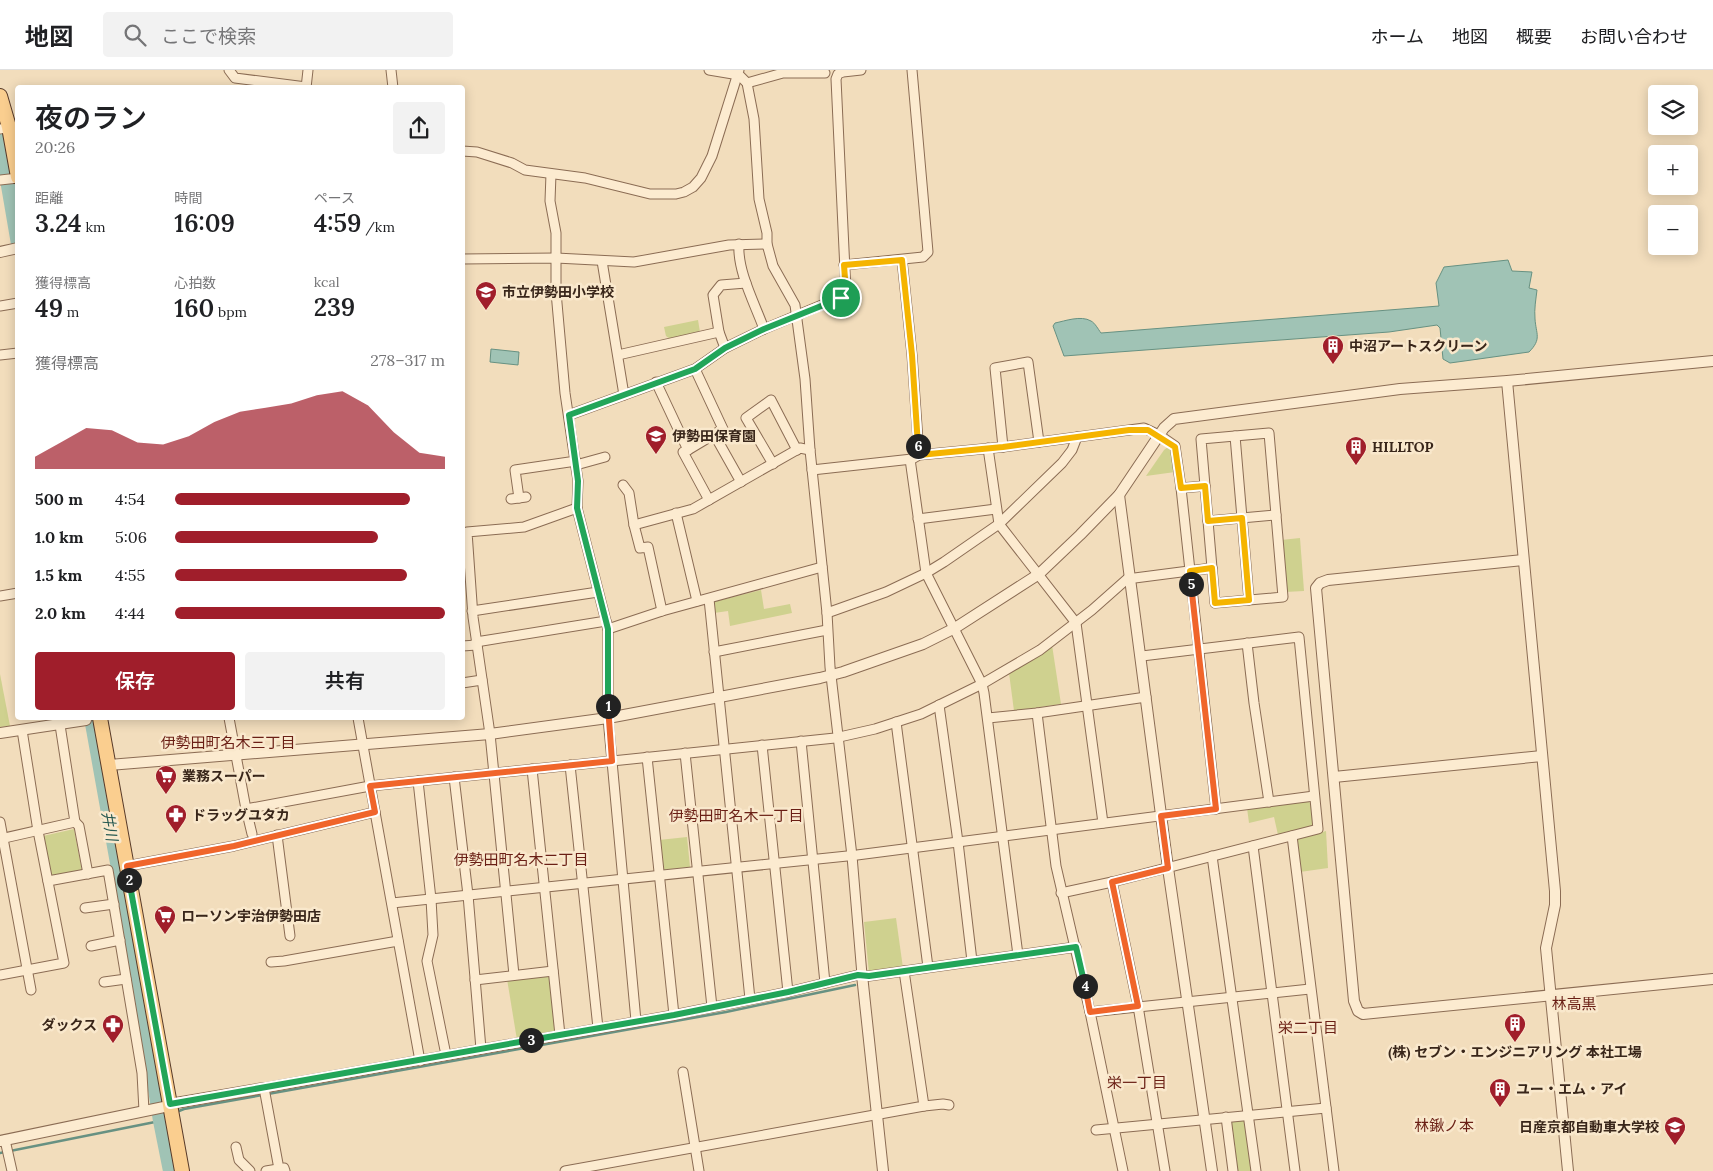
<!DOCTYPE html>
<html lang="ja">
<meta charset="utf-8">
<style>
:root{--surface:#fff;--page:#f2f2f2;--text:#202124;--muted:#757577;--line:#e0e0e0;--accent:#a01e2b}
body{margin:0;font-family:Lora,"Noto Sans JP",serif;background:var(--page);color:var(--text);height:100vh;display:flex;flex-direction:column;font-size:19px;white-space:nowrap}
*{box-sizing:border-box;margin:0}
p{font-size:16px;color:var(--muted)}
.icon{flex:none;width:28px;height:28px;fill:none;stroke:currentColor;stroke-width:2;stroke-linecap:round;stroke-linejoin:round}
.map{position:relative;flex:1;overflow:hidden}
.side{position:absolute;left:15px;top:15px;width:450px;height:635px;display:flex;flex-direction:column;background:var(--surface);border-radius:5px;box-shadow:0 2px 12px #0003}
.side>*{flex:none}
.controls{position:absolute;left:1648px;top:15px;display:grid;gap:10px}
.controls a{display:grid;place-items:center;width:50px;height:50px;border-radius:5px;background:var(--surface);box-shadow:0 2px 12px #0003;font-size:25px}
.pin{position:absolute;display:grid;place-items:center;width:42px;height:42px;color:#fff;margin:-21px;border:2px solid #fff;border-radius:50%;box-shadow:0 1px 5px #0007}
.km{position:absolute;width:25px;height:25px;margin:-12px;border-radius:50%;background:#222;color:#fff;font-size:14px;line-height:25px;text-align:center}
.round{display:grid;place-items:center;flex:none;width:52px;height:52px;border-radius:5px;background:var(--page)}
.head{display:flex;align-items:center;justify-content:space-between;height:85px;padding:0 20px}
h1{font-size:28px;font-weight:600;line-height:38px}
.metrics{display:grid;grid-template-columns:repeat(3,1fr);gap:8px;height:85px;padding:5px 20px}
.metrics div{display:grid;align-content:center}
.metrics b{font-size:25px;font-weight:600}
.metrics small{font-size:14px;font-weight:400}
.metrics p{font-size:14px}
.chart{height:140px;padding:10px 20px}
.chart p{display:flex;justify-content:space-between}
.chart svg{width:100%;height:90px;margin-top:5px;fill:var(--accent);opacity:.7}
.button{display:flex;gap:10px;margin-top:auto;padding:10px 20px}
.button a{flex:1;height:58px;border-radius:5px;background:var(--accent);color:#fff;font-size:20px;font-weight:600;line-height:58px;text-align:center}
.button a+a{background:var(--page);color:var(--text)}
ul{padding:0 20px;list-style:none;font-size:16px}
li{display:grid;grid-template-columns:80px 60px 1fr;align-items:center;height:38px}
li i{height:12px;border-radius:6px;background:var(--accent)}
header{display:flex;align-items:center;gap:30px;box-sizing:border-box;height:70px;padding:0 25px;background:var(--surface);border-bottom:1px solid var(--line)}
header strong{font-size:24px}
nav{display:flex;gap:28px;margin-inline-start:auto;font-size:18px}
.search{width:350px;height:45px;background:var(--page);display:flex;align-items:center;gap:12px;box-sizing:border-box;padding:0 18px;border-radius:5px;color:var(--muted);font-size:19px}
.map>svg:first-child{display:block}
</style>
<header>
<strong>地図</strong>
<div class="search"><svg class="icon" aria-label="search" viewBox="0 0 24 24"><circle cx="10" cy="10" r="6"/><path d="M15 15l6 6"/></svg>ここで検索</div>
<nav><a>ホーム</a><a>地図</a><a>概要</a><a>お問い合わせ</a></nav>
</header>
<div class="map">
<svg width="1713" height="1101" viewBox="0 0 1713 1101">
<rect width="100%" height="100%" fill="#f2ddbc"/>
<!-- green -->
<g fill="#cfd18f">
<path d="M698,250L700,262L670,269L666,266L664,257Z"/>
<path d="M1169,376L1171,377L1175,402L1146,406L1164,380Z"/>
<path d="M1300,468L1304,521L1285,522L1281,470Z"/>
<path d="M761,520L764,539L790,534L792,543L730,556L728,541L714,543L713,532Z"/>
<path d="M1052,575L1061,634L1014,641L1009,603Z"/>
<path d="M0,604L10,656L0,657Z"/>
<path d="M1307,731L1312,734L1314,752L1311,757L1278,765L1274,747L1249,753L1247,738Z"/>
<path d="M74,759L82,801L54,807L51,805L43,766Z"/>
<path d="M1326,761L1328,798L1300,802L1296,772L1298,769Z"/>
<path d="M687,767L690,797L662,800L659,770Z"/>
<path d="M896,848L903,898L869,903L864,852Z"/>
<path d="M550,904L556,963L517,970L507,909Z"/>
<path d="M1243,1048L1247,1051L1254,1101H1235L1228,1051Z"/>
</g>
<!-- water -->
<g fill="#a0c3b5" stroke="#679182">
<path d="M1508,190L1512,201L1532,202L1529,218L1537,220C1536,229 1534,239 1535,249C1536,264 1542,269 1529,282L1450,293L1443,289L1440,258L1437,255L1389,262L1064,286L1053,256L1055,253C1065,251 1081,245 1091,251C1095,253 1098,259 1101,263L1439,236L1436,213L1444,197Z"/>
<path d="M491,279L519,282L518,295L490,292Z"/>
</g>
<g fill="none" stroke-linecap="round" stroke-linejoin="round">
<!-- stream -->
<g stroke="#679182" stroke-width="2.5">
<path d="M179,1041L184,1039L726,942L855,915"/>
<path d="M0,1083L160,1051L166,1048"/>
</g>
<!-- river -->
<g stroke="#a0c3b5" stroke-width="14">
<path d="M0,69L18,174"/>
<path d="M91,648L134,888L160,1051L170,1101"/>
</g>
<!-- minor casing -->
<g stroke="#8b6c54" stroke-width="11">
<g id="minor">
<path d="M229,0L235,8L306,17"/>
<path d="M391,0L393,18"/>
<path d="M709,0L739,5L747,13L754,49L759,129L767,163V174L773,196L795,235L805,309L810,380L827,543L830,597L852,786L862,905"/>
<path d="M747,13L783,3H825"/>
<path d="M306,18L308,0"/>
<path d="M0,59L9,57L18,58"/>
<path d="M462,81L477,82L512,93L525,100L585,108L650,124H676L684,122L693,117L701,108L712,86L739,0"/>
<path d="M551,104L550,131L556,163V222L565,323L578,411L577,438L608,559V648L636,951"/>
<path d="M0,110L18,108"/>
<path d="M739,174C737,201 755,234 764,259"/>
<path d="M462,189L556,188L634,192L729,175L767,174"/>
<path d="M902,190L912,285L919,385"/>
<path d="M602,191L624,325"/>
<path d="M844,195L923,187L928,182L912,0"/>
<path d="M0,236L18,233"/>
<path d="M725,278L719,262L713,225L721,215L746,213"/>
<path d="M0,285L18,283"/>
<path d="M618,285L719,262"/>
<path d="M656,312L688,380L723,359L695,299"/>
<path d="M569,345L695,299L725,278L764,259L841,227L846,222L836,9L838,4L843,2L861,0"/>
<path d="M1269,363L1283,527L1215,533L1201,369Z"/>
<path d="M714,364L741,412"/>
<path d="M1235,366L1249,530"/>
<path d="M1003,377L995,298L1028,292L1039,372"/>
<path d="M988,378L999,454L1076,553L1103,753"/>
<path d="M688,380L683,382L709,430"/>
<path d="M910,389L926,503L982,614L984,623L1018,885"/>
<path d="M773,394L746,348L771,330L797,380"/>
<path d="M576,395L605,387"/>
<path d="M812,400L912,389L919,385L1003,377L1144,358L1159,365L1175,376L1181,418L1216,739"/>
<path d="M623,415L629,423L634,455L640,478L648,477L662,541"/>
<path d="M1181,418L1205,416"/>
<path d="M519,428L515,400L576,391"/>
<path d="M511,429L526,427"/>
<path d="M676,443L697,531"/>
<path d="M918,449L996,439"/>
<path d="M1208,451L1276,445"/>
<path d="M634,455L693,439L800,378L810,380"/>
<path d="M0,526L18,523"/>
<path d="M709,529L750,929"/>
<path d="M472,541L598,522"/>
<path d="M827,543L886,522L926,503L944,492L999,454L1062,393L1072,380L1077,367"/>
<path d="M608,559L662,541L822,497"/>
<path d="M476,572L606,551"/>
<path d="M1247,573L1254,633L1269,732"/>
<path d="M462,576L477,575"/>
<path d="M714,582L827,560"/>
<path d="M462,613L482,610"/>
<path d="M939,635L958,772L972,891"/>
<path d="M1037,643L1056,796L1090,942L1123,1101"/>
<path d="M229,648L246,739L252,764"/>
<path d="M358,648L420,991"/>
<path d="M988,648L1037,643L1146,627"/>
<path d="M896,652L928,897"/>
<path d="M801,671L825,913"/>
<path d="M762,675L788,922"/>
<path d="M685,683L712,937"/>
<path d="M647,687L674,945"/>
<path d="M570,695L598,958"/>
<path d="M532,699L560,965"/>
<path d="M454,707L468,825L481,979"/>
<path d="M418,711L431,829L433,865L427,891L446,985"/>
<path d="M246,739L370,716L835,668L875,659L921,644L982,614L1040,580L1092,540L1127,509L1212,498"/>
<path d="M0,752L31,920"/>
<path d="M75,752L79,756L88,804"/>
<path d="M277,765L290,866"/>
<path d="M1292,766L1334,1101"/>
<path d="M0,769L75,752L60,655"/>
<path d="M1253,776L1295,1101"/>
<path d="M1212,786L1256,1101"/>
<path d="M127,796L234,776L375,742"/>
<path d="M48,811L108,800L142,1003L144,1041"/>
<path d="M1112,812L1138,936L1165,1101"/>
<path d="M1061,823L1112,812L1318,759L1299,567L1142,586"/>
<path d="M392,833L857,785L1314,726"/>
<path d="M85,838L114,834"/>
<path d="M91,876L120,870"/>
<path d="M271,892L284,891L398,871"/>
<path d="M0,905L64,893L38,761L22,660"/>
<path d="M514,905L490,664L473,547L467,462L524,457L577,438"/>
<path d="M475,910L553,901"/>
<path d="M104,912L126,909"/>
<path d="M1090,942L1310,919"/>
<path d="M683,1002L699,1101"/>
<path d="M924,1036L943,1034L949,1035"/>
<path d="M1226,1047L1233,1101"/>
<path d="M1096,1060L1326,1038"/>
<path d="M5,1070L12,1101"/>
<path d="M236,1077L239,1090L250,1101"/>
<path d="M279,1099L264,1018L674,945L788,922L858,905L869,906L1076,877"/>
<path d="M266,1101L284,1098L285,1101"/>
<path d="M565,1101L924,1036L904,901"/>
</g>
</g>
<!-- tertiary casing -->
<g stroke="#8b6c54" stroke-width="12">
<g id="tertiary">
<path d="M0,182L18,178"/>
<path d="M1507,311L1555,821V835L1546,878L1568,1101"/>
<path d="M1119,425L1168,798L1212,1101"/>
<path d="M1523,490L1328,510L1320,513L1316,518L1354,931L1358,941L1363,944L1713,909"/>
<path d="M0,663L86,650"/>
<path d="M109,695L490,664L608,648L820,608L843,602L923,574L955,558L1039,504L1080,465L1119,425L1164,358L1174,349L1400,319L1507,311L1713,291"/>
<path d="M1334,707L1542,686"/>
<path d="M862,905L883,1101"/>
<path d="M0,1071L164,1037L170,1034L264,1018"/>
</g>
</g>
<!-- primary casing -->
<g stroke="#583a29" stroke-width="16">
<g id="primary">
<path d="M0,26L9,57L18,107"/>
<path d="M100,648L182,1101"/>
</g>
</g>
<!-- minor -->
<use href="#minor" stroke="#fcebd0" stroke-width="9"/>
<!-- tertiary -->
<use href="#tertiary" stroke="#fcebd0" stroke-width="10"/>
<!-- primary -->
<use href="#primary" stroke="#face8f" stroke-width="14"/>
</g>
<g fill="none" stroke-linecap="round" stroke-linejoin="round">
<!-- split-1 casing -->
<g stroke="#fff" stroke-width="10">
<path id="split-1" d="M608,636V559L577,438L578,411L569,345L695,299L725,278L764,259L841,228"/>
</g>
<!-- split-2 casing -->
<g stroke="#fff" stroke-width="10">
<path id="split-2" d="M129,810L127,796L234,776L375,742L370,716L612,691L608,636"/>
</g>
<!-- split-3 casing -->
<g stroke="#fff" stroke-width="10">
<path id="split-3" d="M129,810L170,1034L531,970"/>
</g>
<!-- split-4 casing -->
<g stroke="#fff" stroke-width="10">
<path id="split-4" d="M531,970L674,945L788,922L858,905L869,906L1076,877L1085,916"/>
</g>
<!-- split-5 casing -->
<g stroke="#fff" stroke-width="10">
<path id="split-5" d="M1085,916L1090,942L1138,936L1112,812L1168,798L1161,746L1216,739L1191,514"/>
</g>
<!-- split-6 casing -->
<g stroke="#fff" stroke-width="10">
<path id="split-6" d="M918,376L919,385L1003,377L1129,360H1148L1175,377L1181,418L1205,416L1208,451L1242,448L1249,530L1215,533L1212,498L1190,501L1191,514"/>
</g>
<!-- split-7 casing -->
<g stroke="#fff" stroke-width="10">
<path id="split-7" d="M841,228L846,222L844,195L902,190L912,285L918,376"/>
</g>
<!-- split-1 -->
<use href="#split-1" stroke="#22a559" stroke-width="6"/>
<!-- split-2 -->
<use href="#split-2" stroke="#f0652b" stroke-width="6"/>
<!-- split-3 -->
<use href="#split-3" stroke="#22a559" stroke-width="6"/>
<!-- split-4 -->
<use href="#split-4" stroke="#22a559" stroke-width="6"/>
<!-- split-5 -->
<use href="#split-5" stroke="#f0652b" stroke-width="6"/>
<!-- split-6 -->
<use href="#split-6" stroke="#f5b400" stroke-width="6"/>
<!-- split-7 -->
<use href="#split-7" stroke="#f5b400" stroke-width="6"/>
</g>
<!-- icons -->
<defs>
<g id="school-pin" transform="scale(1.125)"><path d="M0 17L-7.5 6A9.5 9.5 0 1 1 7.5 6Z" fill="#a01e2b" stroke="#f9e8cc"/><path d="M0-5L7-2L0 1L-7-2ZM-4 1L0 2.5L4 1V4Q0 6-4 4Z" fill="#fff"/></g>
<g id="building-pin" transform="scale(1.125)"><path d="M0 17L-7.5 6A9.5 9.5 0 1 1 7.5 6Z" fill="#a01e2b" stroke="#f9e8cc"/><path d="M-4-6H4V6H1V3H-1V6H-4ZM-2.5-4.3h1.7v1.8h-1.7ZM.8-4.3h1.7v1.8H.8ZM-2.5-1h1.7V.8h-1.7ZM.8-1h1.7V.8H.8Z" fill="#fff"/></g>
<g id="supermarket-pin" transform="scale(1.125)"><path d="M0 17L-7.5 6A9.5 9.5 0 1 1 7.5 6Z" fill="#a01e2b" stroke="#f9e8cc"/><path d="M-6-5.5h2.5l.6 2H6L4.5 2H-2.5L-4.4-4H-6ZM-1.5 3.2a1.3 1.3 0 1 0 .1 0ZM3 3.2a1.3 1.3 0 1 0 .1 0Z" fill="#fff"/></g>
<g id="pharmacy-pin" transform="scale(1.125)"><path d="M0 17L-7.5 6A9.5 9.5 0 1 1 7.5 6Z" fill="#a01e2b" stroke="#f9e8cc"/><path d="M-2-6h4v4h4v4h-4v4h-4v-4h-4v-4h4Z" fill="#fff"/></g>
<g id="university-pin" transform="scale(1.125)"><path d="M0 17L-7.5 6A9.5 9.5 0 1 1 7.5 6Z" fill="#a01e2b" stroke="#f9e8cc"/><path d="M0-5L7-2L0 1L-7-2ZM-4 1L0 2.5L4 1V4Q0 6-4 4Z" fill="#fff"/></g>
</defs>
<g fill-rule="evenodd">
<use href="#school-pin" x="486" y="222"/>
<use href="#building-pin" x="1333" y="276"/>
<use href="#school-pin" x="656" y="366"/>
<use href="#building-pin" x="1356" y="377"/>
<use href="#supermarket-pin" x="166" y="706"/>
<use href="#pharmacy-pin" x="176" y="745"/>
<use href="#supermarket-pin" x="165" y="846"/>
<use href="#building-pin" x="1515" y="954"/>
<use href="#pharmacy-pin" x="113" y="955"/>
<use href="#building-pin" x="1500" y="1019"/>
<use href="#university-pin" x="1675" y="1057"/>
</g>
<g text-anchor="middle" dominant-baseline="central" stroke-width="5" stroke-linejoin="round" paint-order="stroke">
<!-- poi labels -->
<g font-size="14" font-weight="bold" fill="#39261a" stroke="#f9e8cc" text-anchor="start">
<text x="502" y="222">市立伊勢田小学校</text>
<text x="1349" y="276">中沼アートスクリーン</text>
<text x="672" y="366">伊勢田保育園</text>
<text x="1372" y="377">HILLTOP</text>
<text x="182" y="706">業務スーパー</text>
<text x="192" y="745">ドラッグユタカ</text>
<text x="181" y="846">ローソン宇治伊勢田店</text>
<text x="97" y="955" text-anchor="end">ダックス</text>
<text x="1515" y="982" text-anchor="middle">(株) セブン・エンジニアリング 本社工場</text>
<text x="1516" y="1019">ユー・エム・アイ</text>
<text x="1659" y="1057" text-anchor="end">日産京都自動車大学校</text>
</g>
<!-- neighbourhood labels -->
<g font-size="15" fill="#6a1f15" stroke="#f9e8cc">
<text x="228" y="672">伊勢田町名木三丁目</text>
<text x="736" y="745">伊勢田町名木一丁目</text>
<text x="521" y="789">伊勢田町名木二丁目</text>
<text x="1574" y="933">林高黒</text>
<text x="1308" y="957">栄二丁目</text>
<text x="1137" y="1012">栄一丁目</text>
<text x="1444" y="1055">林鍬ノ本</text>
</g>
<!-- water labels -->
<g font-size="15" font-style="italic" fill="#285a52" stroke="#f9e8cc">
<text transform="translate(110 756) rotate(80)">井川</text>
</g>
</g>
</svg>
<div class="controls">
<a><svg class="icon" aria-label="layers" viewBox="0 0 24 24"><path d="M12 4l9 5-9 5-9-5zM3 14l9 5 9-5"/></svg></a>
<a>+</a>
<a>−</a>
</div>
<div class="pin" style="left:841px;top:228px;background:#1e9e55"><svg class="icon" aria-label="arrive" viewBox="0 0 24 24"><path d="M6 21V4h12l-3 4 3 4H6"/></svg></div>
<b class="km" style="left:608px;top:636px">1</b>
<b class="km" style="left:129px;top:810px">2</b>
<b class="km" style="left:531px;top:970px">3</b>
<b class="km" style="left:1085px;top:916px">4</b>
<b class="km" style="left:1191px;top:514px">5</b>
<b class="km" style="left:918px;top:376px">6</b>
<section class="side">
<div class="head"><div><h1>夜のラン</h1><p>20:26</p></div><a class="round"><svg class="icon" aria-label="share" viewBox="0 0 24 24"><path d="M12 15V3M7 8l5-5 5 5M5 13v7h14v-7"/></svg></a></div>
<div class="metrics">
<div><p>距離</p><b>3.24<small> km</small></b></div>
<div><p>時間</p><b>16:09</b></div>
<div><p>ペース</p><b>4:59<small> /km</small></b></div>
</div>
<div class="metrics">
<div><p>獲得標高</p><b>49<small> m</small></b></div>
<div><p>心拍数</p><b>160<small> bpm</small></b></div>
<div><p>kcal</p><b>239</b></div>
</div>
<div class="chart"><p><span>獲得標高</span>278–317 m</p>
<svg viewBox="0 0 160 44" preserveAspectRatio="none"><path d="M0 44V38L10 31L20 24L30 25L40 31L50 32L60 28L70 21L80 16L90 14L100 12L110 8L120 6L130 13L140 26L150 36L160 38V44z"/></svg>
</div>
<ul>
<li><b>500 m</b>4:54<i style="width:87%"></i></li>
<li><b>1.0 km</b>5:06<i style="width:75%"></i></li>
<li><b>1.5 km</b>4:55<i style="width:86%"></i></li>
<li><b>2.0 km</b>4:44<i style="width:100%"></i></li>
</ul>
<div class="button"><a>保存</a><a>共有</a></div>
</section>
</div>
